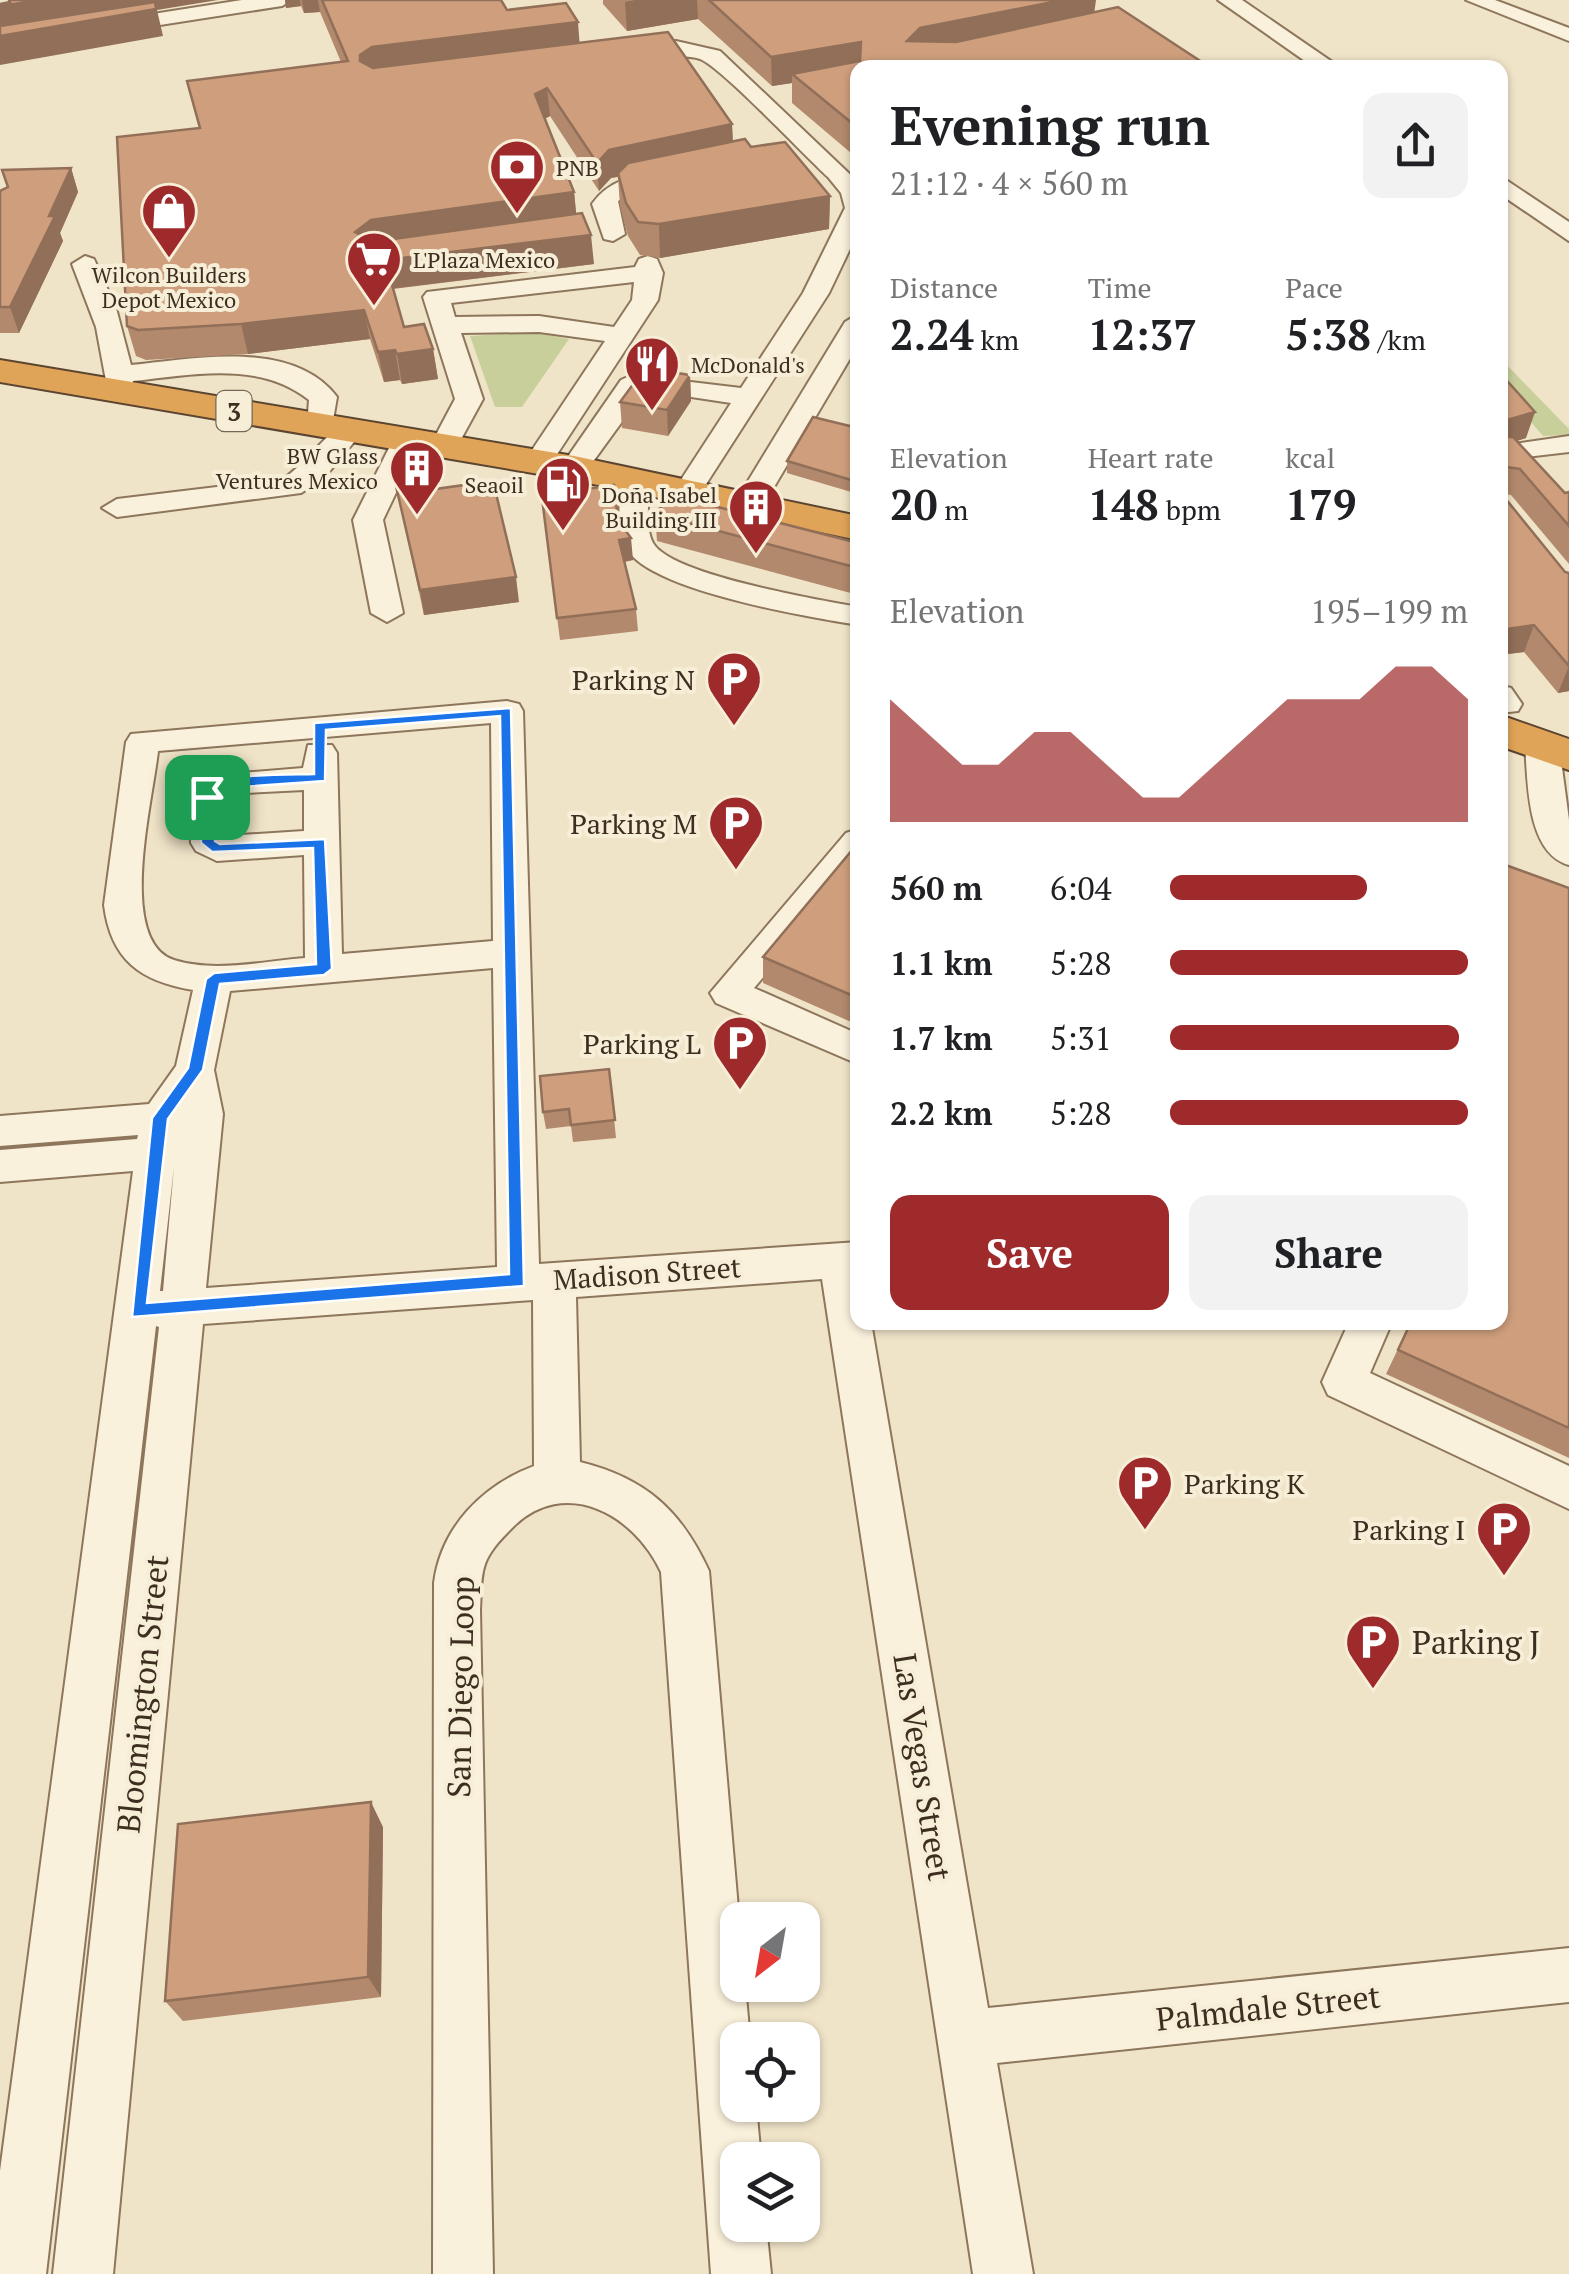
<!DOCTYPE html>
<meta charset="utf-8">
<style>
:root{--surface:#fff;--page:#f2f2f2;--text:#202124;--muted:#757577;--accent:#9e2a2b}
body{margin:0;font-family:"PT Serif",serif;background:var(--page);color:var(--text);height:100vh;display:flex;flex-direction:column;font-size:38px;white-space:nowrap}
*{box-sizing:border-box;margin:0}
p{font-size:32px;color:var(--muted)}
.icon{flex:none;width:55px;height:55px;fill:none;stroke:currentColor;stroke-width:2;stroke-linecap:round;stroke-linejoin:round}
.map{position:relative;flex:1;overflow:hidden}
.details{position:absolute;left:850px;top:60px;width:658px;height:1270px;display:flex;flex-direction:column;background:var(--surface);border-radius:20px;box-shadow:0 2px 8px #0004}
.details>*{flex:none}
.needle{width:65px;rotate:211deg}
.fabs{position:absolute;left:720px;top:1902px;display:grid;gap:20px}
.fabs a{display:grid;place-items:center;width:100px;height:100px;border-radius:20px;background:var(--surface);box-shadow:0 2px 8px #0004;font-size:50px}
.pin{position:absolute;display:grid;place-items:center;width:85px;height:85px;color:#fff;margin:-42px;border-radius:20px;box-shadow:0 5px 15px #0006}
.round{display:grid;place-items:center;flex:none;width:105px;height:105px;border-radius:20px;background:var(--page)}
.summary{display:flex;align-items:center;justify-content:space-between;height:170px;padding:0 40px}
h1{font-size:55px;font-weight:800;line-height:75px}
.metrics{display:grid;grid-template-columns:repeat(3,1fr);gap:15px;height:170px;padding:10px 40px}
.metrics div{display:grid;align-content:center}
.metrics b{font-size:42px;font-weight:800}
.metrics small{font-size:28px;font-weight:400}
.metrics p{font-size:28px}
.chart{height:280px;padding:20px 40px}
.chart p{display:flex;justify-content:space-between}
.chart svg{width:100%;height:180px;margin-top:10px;fill:var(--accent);opacity:.7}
.primary-button{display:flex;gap:20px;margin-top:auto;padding:20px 40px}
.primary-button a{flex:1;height:115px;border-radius:20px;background:var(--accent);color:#fff;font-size:40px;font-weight:800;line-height:115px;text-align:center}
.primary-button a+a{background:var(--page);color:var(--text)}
ul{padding:0 40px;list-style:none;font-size:32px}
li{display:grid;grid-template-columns:160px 120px 1fr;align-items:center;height:75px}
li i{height:25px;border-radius:12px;background:var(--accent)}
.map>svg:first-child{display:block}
</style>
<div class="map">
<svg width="1569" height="2274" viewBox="0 0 1569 2274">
<rect width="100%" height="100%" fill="#f0e4c8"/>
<!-- green -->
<g fill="#c9cf9b">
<path d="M532,332L569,339L522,407H495L470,336Z"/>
<path d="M1500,358L1569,429V435L1543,436L1500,386Z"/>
</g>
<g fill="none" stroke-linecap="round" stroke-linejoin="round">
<!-- minor casing -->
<g stroke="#8d765c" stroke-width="4">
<g id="minor">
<path d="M242,0H292L282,6L0,50V38Z"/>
<path d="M1218,0H1242L1341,68H1315Z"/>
<path d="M1466,0H1495L1569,28V41Z"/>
<path d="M676,41L720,51L858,182V232L829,293L701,492L687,501L673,492L731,403L645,390L584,474H564L560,468L621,380L632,375L741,388L803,293L845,208L841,193L828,177C805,156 721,67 700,59C676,51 630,66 616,53L627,47Z"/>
<path d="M670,169L678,171V181L641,188L618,201L625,234L613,241L604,239L592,204C611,177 639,175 670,169Z"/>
<path d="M1500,176L1569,222V241L1500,194Z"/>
<path d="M85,256L94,259L116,308L131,365C192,359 293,338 337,397L331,432H311L307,426L309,400C259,360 192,375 133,381L129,397H109L96,327L72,264Z"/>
<path d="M648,256L657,259L663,273L658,300L548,468H528L524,462L605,341L539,332L461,333L483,399L454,452H434L430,446L455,399L423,297L427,292L635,267L639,259ZM634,282L632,300L614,327L539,316L455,317L451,303Z"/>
<path d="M858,314V345L764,504L749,513L739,510L734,504L845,322Z"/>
<path d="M350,422L364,430L324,478L301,493L117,517L102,508L117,499L283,479C305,465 330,427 350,422Z"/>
<path d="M407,432L421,440L383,520L403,613L387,622L371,613L353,520L393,440Z"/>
<path d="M1569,436V452L1500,460V446Z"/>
<path d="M634,472L648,481C650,499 644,526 653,543C671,575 819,600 858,607V625C809,617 651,591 627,549C615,530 621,503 620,481Z"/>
<path d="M1500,685L1511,688L1522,704L1518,711L1500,713Z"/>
<path d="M507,701L519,704L523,711L539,1264L858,1242V1322H871L988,2008L1569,1948V2002L997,2063L1033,2274H973L822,1279L576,1297L580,1462C645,1478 681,1510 709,1571L739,1920L738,1985H745L750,2040H738V2105H756L761,2160H738V2225H766L771,2274H711L661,1572C634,1514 565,1476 513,1527C503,1537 490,1550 485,1564C480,1578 481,1595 480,1610L493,2274H433L434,1583C441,1527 483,1485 534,1466L533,1300L203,1324L113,2274H53L159,1327L156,1326L46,2274H0V2171L133,1171L0,1182V1150L137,1139L138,1135L0,1146V1116L149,1104L176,1066L193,990C140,981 111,960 104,905L126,742L131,734ZM491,723L493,941L342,954L337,753L332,745H308L303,768L215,775L203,778L190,797L191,843L196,851L217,861L304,855L305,958C264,961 215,973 174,960C116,941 153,800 158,751ZM304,790V831L225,836L227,794ZM493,968L497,1267L206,1288L223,1114L214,1070L230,991ZM174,1167L163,1291H160Z"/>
<path d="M1542,734L1554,737L1559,745L1569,820V865C1526,853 1528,781 1525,745L1530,737Z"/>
<path d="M858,829V865L754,988L858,1034V1064L716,1003L710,993L846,833Z"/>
<path d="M1349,1322H1392L1370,1373L1569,1466V1509L1328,1395L1322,1382Z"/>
</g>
</g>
<!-- highway casing -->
<g stroke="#5b4430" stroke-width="4">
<g id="highway">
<path d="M0,360L574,456L858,516V540L574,480L0,382Z"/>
<path d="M1500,715L1569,739V770L1500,746Z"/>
</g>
</g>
<!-- minor -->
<use href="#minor" fill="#faf1dc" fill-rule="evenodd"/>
<!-- highway -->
<use href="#highway" fill="#e0a458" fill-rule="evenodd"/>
</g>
<!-- wall -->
<g fill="#b2896c">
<path d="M285,0H501L507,10L580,43L732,124L733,141L751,147L830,196L829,229L660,258L640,255L628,236L620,206L618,177L611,178L599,191L550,116L545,119L574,192L576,214L594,264L393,289L404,327L433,349L438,379L402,384L400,380L384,382L370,339L248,354L146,360L136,356L127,326L199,128L187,81L341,62L320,12L304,13L301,6L286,8Z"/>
<path d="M603,0H1096L858,68V159L792,103V83L772,86L698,19L627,31L603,4Z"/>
<path d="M71,168L78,192L60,233L63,241L19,333H0V191Z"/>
<path d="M1500,373L1526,438L1517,441L1565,493L1569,492V564L1511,495L1505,494V498L1565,572L1569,573V691L1558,693L1524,652L1500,655Z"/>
<path d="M690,375L691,401L668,436L622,428L620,402Z"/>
<path d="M858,428V494L787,473V461Z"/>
<path d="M393,473L428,490L519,602L424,615Z"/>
<path d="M539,474L572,491L633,560L625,562L636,609L638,631L560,640Z"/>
<path d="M655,514L858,543V595L657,541Z"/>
<path d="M858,843V1025L763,983V957Z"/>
<path d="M1569,888V1458L1386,1374L1411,1322H1500Z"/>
<path d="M609,1069L616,1138L573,1142L571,1126L546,1129L543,1112Z"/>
<path d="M383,1827L381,1997L183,2021L165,2001Z"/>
</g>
<!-- shaded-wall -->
<g fill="#916f58">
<path d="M41,0H218L157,10L163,36L0,65V6Z"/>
<path d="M285,0H300L301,6L286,8Z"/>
<path d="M302,0H318L320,12L304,13Z"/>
<path d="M635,0H697L698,19L627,31L625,2Z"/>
<path d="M1063,0H1096L1093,22L918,57L907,41L920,28Z"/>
<path d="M578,22L580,49L377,74L360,61V55L372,47Z"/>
<path d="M861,42L860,68L792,74V83L772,86L771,57Z"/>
<path d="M547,88L550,116L538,122L535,94Z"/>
<path d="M732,124L733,152L611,178L599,191L597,163L609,150Z"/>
<path d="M71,168L78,192L60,233L63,241L19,333L10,307Z"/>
<path d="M574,192L577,221L375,249L355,232L371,220Z"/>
<path d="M830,196L829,229L660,258L659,224Z"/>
<path d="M591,235L594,264L389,289L385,260Z"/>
<path d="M364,310L370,339L248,354L241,324Z"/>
<path d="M433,349L438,379L402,384L397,354Z"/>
<path d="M395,350L400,380L384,382L378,352Z"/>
<path d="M690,375L691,401L668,436L667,410Z"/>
<path d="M1535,412L1526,438L1500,446V422Z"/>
<path d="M631,538L633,560L621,562L619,540Z"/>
<path d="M516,577L519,602L424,615L420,590Z"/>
<path d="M1534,625L1524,652L1500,655V630Z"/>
<path d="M1569,666V691L1558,693Z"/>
<path d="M371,1802L383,1827L381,1997L368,1977Z"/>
</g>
<!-- building -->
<g fill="#cf9f7d" stroke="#916f58" stroke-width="2.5">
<path d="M9,0H41L0,6V4L10,2Z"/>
<path d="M322,0H501L507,10L566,3L578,22L372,47L360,55V61L373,68L668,32L732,124L609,150L597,163L547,88L535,94L574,192L371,220L355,232L372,242L582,213L591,235L385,260L404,327L424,324L433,349L397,354L395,350L378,352L364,310L241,324L138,330L127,326L117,137L200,128L187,81L348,61Z"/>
<path d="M709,0H1063L920,28L907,41L956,42L1118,7L1211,68H858V128L792,74L860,61L861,42L771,57Z"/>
<path d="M155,2L156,9L0,36V26Z"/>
<path d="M745,139L751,147L785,142L830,196L659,224L638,222L626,203L618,173L628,163Z"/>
<path d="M71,168L49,216H55L10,307H0V191L8,187L2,170Z"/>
<path d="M645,368L690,375L667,410L620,402Z"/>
<path d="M1500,373L1535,412L1500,422Z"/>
<path d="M813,417L858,428V482L787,461Z"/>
<path d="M1500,423L1506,437H1513L1565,493L1569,492V526L1520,469L1506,467L1505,498L1565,572L1569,573V666L1534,625L1500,630Z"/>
<path d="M396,466L424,472L428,490L493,481L516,577L420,590L393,473Z"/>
<path d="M539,474L569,478L572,491L614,485L618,520L631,538L619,540L636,609L557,618Z"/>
<path d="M671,495L858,543V568L655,514Z"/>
<path d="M858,843V998L763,957Z"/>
<path d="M1500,863L1569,888V1428L1398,1350L1411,1322H1500Z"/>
<path d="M609,1069L615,1120L571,1125L569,1109L543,1112L540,1076Z"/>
<path d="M371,1802L368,1977L165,2001L178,1824Z"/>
</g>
<!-- route -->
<path fill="#1a73e8" stroke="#fff" stroke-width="2.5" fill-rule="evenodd" d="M511,708L524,1286L132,1317L152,1118L188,1068L206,979L214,973L316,964L313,848L212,852L201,843C201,829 196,808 201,795C210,771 289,775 314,774V723ZM500,716L509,1274L147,1303L168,1119L203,1070L220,984L324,975L332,969L325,839L220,844L215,841L214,797L228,788L325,781L326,730Z"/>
<!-- icons -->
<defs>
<g id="bank-pin" transform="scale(2.875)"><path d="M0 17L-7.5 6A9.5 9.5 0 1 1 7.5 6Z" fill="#9e2a2b" stroke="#f7eed8"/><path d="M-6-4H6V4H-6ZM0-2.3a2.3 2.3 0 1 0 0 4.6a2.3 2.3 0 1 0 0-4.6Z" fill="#fff"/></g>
<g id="shop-pin" transform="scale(2.875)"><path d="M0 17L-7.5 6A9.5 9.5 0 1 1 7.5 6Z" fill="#9e2a2b" stroke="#f7eed8"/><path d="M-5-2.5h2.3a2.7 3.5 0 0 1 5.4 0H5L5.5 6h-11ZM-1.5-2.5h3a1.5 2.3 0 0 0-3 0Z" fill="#fff"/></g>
<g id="supermarket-pin" transform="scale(2.875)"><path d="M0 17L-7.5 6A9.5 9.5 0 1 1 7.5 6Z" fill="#9e2a2b" stroke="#f7eed8"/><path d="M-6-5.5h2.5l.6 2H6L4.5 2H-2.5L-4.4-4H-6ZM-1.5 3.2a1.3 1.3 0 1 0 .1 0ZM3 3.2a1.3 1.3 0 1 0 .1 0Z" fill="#fff"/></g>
<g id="restaurant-pin" transform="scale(2.875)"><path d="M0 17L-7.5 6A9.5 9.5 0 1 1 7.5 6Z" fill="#9e2a2b" stroke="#f7eed8"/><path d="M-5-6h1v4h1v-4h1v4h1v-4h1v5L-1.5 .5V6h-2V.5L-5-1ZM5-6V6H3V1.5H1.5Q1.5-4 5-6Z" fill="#fff"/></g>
<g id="building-pin" transform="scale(2.875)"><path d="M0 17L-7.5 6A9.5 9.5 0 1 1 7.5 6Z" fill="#9e2a2b" stroke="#f7eed8"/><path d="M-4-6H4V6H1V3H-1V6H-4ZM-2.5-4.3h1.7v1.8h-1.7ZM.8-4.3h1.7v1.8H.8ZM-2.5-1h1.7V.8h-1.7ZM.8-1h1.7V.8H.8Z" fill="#fff"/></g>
<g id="fuel-pin" transform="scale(2.875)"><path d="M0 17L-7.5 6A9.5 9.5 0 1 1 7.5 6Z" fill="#9e2a2b" stroke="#f7eed8"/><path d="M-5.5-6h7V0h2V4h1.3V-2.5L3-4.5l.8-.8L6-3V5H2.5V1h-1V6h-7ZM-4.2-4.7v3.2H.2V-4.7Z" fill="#fff"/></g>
<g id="parking-pin" transform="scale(2.875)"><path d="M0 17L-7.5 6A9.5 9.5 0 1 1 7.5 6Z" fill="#9e2a2b" stroke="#f7eed8"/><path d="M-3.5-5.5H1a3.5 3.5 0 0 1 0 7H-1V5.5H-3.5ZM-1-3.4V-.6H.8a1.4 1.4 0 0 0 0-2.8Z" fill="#fff"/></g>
</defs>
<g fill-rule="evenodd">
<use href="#bank-pin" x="517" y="167"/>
<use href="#shop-pin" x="169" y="211"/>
<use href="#supermarket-pin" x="374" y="259"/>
<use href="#restaurant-pin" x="652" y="364"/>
<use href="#building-pin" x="417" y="468"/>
<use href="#fuel-pin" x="563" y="484"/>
<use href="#building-pin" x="756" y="507"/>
<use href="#parking-pin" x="734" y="679"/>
<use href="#parking-pin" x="736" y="823"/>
<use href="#parking-pin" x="740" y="1043"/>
<use href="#parking-pin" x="1145" y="1483"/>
<use href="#parking-pin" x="1504" y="1529"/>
<use href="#parking-pin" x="1373" y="1642"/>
</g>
<g text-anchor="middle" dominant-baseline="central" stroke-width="8" stroke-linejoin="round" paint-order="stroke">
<!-- far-poi labels -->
<g font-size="22" fill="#3d2e20" stroke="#f7eed8" text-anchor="start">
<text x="556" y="167">PNB</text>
<text x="413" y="259">L'Plaza Mexico</text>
<text x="169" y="274" text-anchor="middle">Wilcon Builders<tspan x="169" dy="25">Depot Mexico</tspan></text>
<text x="691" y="364">McDonald's</text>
<text x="378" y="455" text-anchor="end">BW Glass<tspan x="378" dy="25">Ventures Mexico</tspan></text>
<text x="524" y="484" text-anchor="end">Seaoil</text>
<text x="717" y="494" text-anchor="end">Doña Isabel<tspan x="717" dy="25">Building III</tspan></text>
</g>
<!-- shield labels -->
<rect fill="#f7eed8" stroke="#756857" stroke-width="2.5" x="216.5" y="391" width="35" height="40" rx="8"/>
<g font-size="25" font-weight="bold" fill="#3d2e20">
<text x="234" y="411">3</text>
</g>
<!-- poi labels -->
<g font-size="28" fill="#3d2e20" stroke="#f7eed8" text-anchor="end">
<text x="695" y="679">Parking N</text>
<text x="697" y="823">Parking M</text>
<text x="701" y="1043">Parking L</text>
<text x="1184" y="1483" text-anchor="start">Parking K</text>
<text x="1465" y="1529">Parking I</text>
</g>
<!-- street labels -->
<g font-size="28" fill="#3d2e20" stroke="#f7eed8">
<text transform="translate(647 1273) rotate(-4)">Madison Street</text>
</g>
<!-- near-poi labels -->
<g font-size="32" fill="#3d2e20" stroke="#f7eed8" text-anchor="start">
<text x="1412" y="1642">Parking J</text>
</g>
<!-- near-street labels -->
<g font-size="32" fill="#3d2e20" stroke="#f7eed8">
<text transform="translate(460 1687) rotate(-89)">San Diego Loop</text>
<text transform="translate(142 1694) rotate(-84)">Bloomington Street</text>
<text transform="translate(923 1767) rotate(81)">Las Vegas Street</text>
<text transform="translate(1268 2007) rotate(-6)">Palmdale Street</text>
</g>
</g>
</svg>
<div class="fabs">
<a><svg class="needle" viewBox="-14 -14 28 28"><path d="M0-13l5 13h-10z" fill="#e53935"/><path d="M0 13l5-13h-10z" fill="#757577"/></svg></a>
<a><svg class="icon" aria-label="locate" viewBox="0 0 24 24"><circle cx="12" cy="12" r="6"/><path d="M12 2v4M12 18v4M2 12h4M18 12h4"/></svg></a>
<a><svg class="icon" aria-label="layers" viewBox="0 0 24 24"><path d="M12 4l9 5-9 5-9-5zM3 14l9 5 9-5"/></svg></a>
</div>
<div class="pin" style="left:207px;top:797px;background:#1e9e55"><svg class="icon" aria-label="arrive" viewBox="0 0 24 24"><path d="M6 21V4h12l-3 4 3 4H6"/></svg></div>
<section class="details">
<div class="summary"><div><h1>Evening run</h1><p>21:12 · 4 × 560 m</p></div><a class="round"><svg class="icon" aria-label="share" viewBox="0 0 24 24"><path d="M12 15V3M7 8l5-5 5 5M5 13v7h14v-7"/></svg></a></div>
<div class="metrics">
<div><p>Distance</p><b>2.24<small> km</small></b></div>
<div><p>Time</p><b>12:37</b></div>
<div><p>Pace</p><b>5:38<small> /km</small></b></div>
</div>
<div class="metrics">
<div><p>Elevation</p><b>20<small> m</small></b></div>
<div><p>Heart rate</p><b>148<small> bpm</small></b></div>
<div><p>kcal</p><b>179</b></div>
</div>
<div class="chart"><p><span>Elevation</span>195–199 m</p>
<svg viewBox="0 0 160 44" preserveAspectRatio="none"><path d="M0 44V14L10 22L20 30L30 30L40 22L50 22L60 30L70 38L80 38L90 30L100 22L110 14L120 14L130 14L140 6L150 6L160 14V44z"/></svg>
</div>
<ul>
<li><b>560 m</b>6:04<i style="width:66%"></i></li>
<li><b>1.1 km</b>5:28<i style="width:100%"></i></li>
<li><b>1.7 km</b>5:31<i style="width:97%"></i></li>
<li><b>2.2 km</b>5:28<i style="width:100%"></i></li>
</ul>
<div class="primary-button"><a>Save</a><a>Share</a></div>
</section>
</div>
